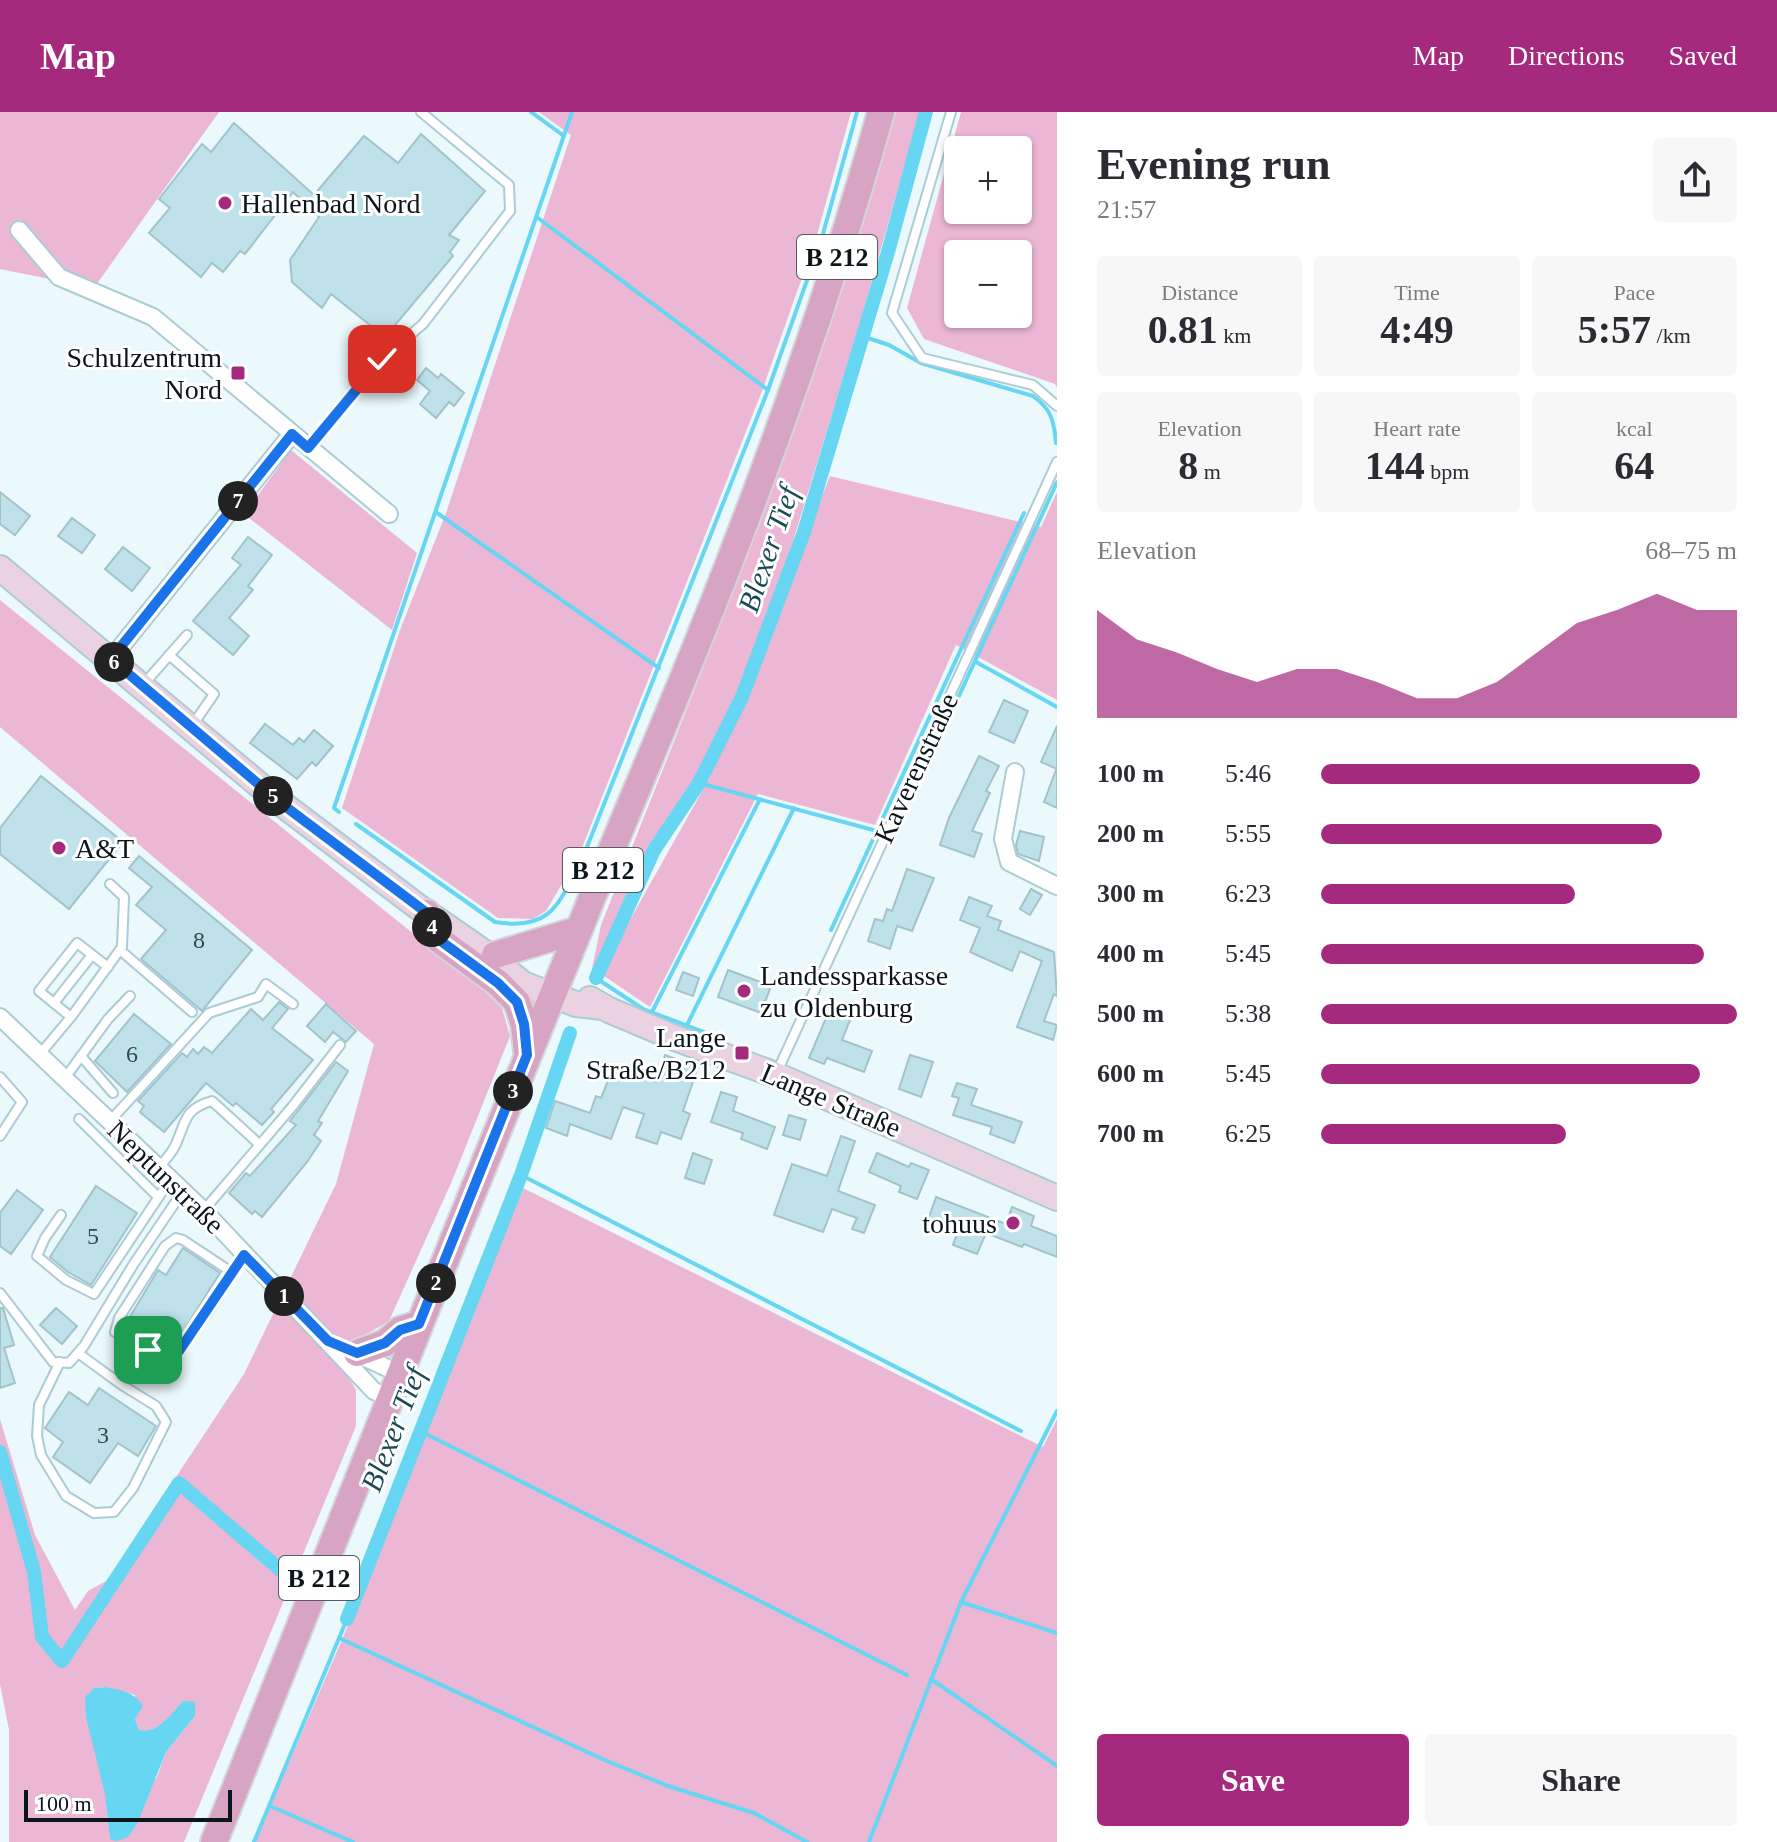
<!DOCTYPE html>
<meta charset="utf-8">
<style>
:root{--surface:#fff;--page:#f7f7f7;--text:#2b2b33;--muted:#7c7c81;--accent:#a52a7e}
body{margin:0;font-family:Georgia,serif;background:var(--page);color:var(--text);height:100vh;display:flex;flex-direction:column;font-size:30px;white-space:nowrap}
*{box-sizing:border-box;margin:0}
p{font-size:26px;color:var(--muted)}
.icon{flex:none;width:44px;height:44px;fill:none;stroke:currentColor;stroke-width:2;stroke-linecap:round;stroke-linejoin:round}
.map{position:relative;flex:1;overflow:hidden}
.panel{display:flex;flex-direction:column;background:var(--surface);width:720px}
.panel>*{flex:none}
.controls{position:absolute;left:944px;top:24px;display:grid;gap:16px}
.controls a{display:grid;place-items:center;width:88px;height:88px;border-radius:8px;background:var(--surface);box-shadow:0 2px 6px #0004;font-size:40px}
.scale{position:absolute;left:24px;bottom:20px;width:208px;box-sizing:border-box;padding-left:8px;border:4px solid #0a161a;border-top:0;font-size:22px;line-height:28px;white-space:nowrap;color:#0a161a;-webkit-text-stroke:6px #fff;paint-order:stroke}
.pin{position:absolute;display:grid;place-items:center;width:68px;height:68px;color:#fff;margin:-34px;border-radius:16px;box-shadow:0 4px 12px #0006}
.km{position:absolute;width:40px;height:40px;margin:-20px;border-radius:50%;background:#222;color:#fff;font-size:22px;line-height:40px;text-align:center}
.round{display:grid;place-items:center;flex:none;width:84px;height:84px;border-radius:8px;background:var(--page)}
.headline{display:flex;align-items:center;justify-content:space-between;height:136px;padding:0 40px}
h1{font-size:44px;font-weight:700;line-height:60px}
.figures{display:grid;grid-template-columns:repeat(3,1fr);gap:12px;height:136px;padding:8px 40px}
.figures div{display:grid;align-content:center;border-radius:8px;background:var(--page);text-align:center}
.figures b{font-size:40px;font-weight:700}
.figures small{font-size:22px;font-weight:400}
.figures p{font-size:22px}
.chart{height:224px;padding:16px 40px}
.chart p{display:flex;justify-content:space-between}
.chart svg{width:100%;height:144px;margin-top:8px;fill:var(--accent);opacity:.7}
.action{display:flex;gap:16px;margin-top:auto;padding:16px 40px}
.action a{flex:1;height:92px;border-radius:8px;background:var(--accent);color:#fff;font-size:32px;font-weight:700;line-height:92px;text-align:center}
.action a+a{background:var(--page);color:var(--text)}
ul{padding:0 40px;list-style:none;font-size:26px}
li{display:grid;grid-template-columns:128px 96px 1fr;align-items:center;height:60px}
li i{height:20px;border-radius:10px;background:var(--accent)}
header{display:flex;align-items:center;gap:48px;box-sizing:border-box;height:112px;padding:0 40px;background:var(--accent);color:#fff}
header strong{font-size:38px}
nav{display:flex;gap:44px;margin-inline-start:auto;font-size:28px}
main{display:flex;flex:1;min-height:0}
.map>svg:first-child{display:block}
</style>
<header>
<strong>Map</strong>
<nav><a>Map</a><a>Directions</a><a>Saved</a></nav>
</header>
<main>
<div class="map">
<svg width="1057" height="1730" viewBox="0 0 1057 1730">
<rect width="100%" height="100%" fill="#ebf8fc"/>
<!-- green -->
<g fill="#ebb7d4" fill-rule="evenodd">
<path d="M0,0H219L94,176L0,157Z"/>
<path d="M539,0H851L817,123L762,279L580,741L546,799L533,807L498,806L342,696L400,518L446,401L571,23Z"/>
<path d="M896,0H920L856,224L790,439L738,579L698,662L647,738L591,862L601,813C707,545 819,278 896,0Z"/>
<path d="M961,0H1057V276L1055,272L924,227L907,196ZM958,38H1018V98H958ZM958,142H1018V202H958Z"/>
<path d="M291,338L417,441L392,518L244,402Z"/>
<path d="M830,364L1041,415L1057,380V588L956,533L875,713L758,682L650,895L604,864L603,856L709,667Z"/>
<path d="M0,488L488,882L502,896L510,924L452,1069L389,1209L365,1223L342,1254L356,1278V1314L184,1730H9V1618L0,1572V1307L35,1423L75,1498L88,1479L108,1468L244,1262L336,1072L374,932L0,615ZM107,1575L135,1583L137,1601L135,1607L139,1618C159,1622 171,1601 183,1589L195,1604L166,1640L157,1665L110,1726L94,1576Z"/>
<path d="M521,1075L1043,1335L1057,1307V1730H255L344,1523Z"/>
</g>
<!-- water -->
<path fill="#66d6f2" d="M107,1575C122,1579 135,1580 143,1594L135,1607L139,1618C159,1622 171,1601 183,1589L195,1590V1604L166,1640L138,1710L128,1725L117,1729L110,1727L105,1682L86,1605L85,1585L94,1576Z"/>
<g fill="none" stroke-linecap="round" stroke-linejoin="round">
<!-- stream -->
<g stroke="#66d6f2" stroke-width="4">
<path d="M531,0L564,24"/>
<path d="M538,106L768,278"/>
<path d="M862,224L889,233L921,251L1033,284C1051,297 1054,308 1056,331"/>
<path d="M437,401L659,556"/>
<path d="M976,550L1057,595"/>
<path d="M936,634L1057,370"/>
<path d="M699,671L877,719"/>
<path d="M339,700L334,696L572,0"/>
<path d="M356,712L495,810C557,820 560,786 585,740L768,278L821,129L857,0"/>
<path d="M831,818L1024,401"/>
<path d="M596,866L643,897L717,925"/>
<path d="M652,900L760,687"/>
<path d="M687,913L794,696"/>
<path d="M521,1063L1021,1319"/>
<path d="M420,1319L907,1563"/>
<path d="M961,1490L1057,1521"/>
<path d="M339,1526L607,1649L668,1674L754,1701L807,1730"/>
<path d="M931,1567L1057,1654"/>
<path d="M270,1694L353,1730"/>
<path d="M254,1730L347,1507"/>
<path d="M869,1730L961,1490L1057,1299"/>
</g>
<!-- canal -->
<g stroke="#66d6f2" stroke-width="14">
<path d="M596,866L654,738L699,671L742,585L804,420L888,140L926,0"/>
<path d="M0,1340L34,1460L42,1525L62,1549L179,1371L284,1461"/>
<path d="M347,1507L521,1063L570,921"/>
</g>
</g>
<!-- building -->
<g fill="#bfe1ea" stroke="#a2c3cc" stroke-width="2">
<path d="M234,11L314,83L364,24L398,51L421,22L485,79L449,123L459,128L450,140L453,144L385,225L331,182L322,196L292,170L290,148L319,105L293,80L245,142L240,139L223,160L212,151L201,165L149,121L170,96L159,87L202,32L211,40Z"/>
<path d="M426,256L438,266L441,262L464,281L454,294L449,290L436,306L420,292L430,279L417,268Z"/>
<path d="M0,380L30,404L15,423L0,412Z"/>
<path d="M72,406L95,423L82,441L58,424Z"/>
<path d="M248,425L272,443L248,474L253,478L229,506L249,524L233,543L193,509L241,453L232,446Z"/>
<path d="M123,435L150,456L132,479L105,457Z"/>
<path d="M1004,588L1028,599L1014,631L989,620Z"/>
<path d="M265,612L293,633L299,626L304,630L314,618L333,634L316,654L312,650L297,667L250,631Z"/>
<path d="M1057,614V657L1041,650Z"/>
<path d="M979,644L999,654L986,679L990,681L972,719L982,722L974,745L940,733L949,706Z"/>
<path d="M1056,658H1057V696L1044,690Z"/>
<path d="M41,664L123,730L69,797L0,742V716Z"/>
<path d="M1020,719L1044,725L1039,749L1018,742L1016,733Z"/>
<path d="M139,744L252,838L202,899L141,847L166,818L136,793L152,775L129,756Z"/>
<path d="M907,757L934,766L912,819L897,814L890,837L868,829L875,807L883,809L887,797L892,799Z"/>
<path d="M1031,777L1042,783L1030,803L1020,797Z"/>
<path d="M969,785L992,794L987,804L1001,809L998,818L1054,840L1057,884L1054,882L1044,909L1057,913L1053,928L1017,915L1042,849L1020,839L1012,859L970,840L980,816L960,808Z"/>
<path d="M728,858L771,874L761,901L718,885Z"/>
<path d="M683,860L699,866L693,884L676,878Z"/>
<path d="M279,890L288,897L272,916L313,948L271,997L274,1000L262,1013L236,991L233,994L206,971L164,1020L140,1000L144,994L138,989L182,941L187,945L193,937L198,942L204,935L212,941L251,897L263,908Z"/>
<path d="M326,892L356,919L346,930L333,920L325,930L307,914Z"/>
<path d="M829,899L850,908L842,928L872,939L864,960L827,946L824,952L809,946Z"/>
<path d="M134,902L171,932L127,980L95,949Z"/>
<path d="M665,943L698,955L683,999L690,1002L681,1027L661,1020L657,1032L636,1025L644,1002L623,995L611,1027L570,1012L567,1024L546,1016L555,989L590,1001L596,984L601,986L614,954L656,970Z"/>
<path d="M910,943L933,950L921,985L899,977Z"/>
<path d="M336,950L348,959L318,1009L322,1011L314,1023L321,1029L307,1050L262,1105L255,1099L252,1102L229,1081L246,1061L250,1064L296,1013L290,1009Z"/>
<path d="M957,971L977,977L971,993L1022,1010L1014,1031L990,1022L992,1015L953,1003L959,986L952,984Z"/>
<path d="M721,980L737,985L733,999L775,1015L767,1037L741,1027L743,1021L711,1010Z"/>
<path d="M789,1003L806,1008L800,1028L783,1023Z"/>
<path d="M841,1024L855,1029L838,1079L875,1093L864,1121L852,1117L857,1106L832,1097L823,1120L774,1103L792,1052L827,1064Z"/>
<path d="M693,1041L712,1048L704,1072L685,1066Z"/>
<path d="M877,1041L909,1055L911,1051L929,1058L917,1087L899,1080L901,1074L869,1060Z"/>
<path d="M96,1074L137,1101L91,1173L68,1160L50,1145Z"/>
<path d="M17,1078L43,1098L11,1142L0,1134V1101Z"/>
<path d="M936,1085L1006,1112L1012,1095L1034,1104L1031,1114L1057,1124V1145L1024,1132L1022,1135L986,1121L977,1142L953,1133L958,1119L928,1108Z"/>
<path d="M183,1136L220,1161L179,1226L165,1239L124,1215L158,1158L166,1163Z"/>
<path d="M0,1196H3L14,1233L4,1236L15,1271L0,1276Z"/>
<path d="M56,1196L77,1214L62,1232L40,1213Z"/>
<path d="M99,1276L156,1314L138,1344L118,1331L90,1371L53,1345L63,1330L45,1316L69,1280L88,1293Z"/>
</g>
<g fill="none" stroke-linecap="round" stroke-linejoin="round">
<!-- lane casing -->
<g stroke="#aaccd5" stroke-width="12">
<g id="lane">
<path d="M951,0L892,201L922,246L1033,273L1057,294"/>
<path d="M309,335L382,247L423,212L510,99L509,73L421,0"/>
<path d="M169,543L214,582L192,614"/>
<path d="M143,573L187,523"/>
<path d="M120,838L192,900"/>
<path d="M54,891L92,843"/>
<path d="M71,905L39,879L77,831L108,855"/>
<path d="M40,942L71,905L122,835L124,785L110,772"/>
<path d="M81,944L113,981"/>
<path d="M777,960L1057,350"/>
<path d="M0,965L22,990L0,1024"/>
<path d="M65,966L108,907L130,884"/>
<path d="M79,1007L158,1085"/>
<path d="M110,1009L209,901L258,885L266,872L293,892"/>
<path d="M159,1056C164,1049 171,1042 175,1034C186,1011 183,997 212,989L259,1032"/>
<path d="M204,1098L292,995L340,933"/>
<path d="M61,1103L45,1126L37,1144L66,1168L94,1182L170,1068"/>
<path d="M233,1161L183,1128L176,1126L165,1134L119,1206L115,1220L166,1247C195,1228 225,1173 244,1143"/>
<path d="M0,1181L53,1250L69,1251L84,1234L133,1153L183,1079"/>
<path d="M60,1250L39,1293L37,1324L41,1343L66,1384L94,1401L114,1400L133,1376L166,1310L156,1294L122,1273L78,1241"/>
</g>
</g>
<!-- street casing -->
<g stroke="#aaccd5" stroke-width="20">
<g id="street">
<path d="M19,118L59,165L153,205L389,402"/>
<path d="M111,547L292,322"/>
<path d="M1015,660L1003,727L1009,750L1057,774"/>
<path d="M0,905L204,1099L374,1279L390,1286"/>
<path d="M355,1241L400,1262"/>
</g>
</g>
<!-- secondary casing -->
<g stroke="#aaccd5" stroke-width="28">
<g id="secondary">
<path d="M0,456L282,692L417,794L482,839L523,872L576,892L603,895"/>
<path d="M590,887L609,898L675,926L776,963L1057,1086"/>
</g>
</g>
<!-- primary casing -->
<g stroke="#d3d5d6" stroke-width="30">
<g id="primary">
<path d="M427,801L438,827L498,871L517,890L524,912L527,939"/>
<path d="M495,843L578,818"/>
<path d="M357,1241L385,1231L400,1218L419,1212"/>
<path d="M214,1730C334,1423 457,1118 581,813C618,720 658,629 695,537C766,362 830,182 881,0"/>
</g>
</g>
<!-- lane -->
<use href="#lane" stroke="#fff" stroke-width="8"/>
<!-- street -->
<use href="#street" stroke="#fff" stroke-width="16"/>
<!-- secondary -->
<use href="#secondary" stroke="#ebd2e1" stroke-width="24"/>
<!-- primary -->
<use href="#primary" stroke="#d7a4c4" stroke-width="26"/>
</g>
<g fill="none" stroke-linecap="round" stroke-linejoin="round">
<!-- route casing -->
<g stroke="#fff" stroke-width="16">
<path id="route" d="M148,1238L166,1247L179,1239L244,1143L328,1229L357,1241L385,1231L400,1218L419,1212L527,943L524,912L517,890L498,871L438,827L427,801L282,692L111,547L292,322L308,336L382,247"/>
</g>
<!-- route -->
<use href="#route" stroke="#1a73e8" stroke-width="10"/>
</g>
<!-- markers -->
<g fill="#a52a7e" stroke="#fff" stroke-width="3">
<circle cx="225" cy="91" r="8"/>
<rect x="230" y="253" width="16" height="16" rx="4"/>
<circle cx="59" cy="736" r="8"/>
<circle cx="744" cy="879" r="8"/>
<rect x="734" y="933" width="16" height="16" rx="4"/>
<circle cx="1013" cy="1111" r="8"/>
</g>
<g text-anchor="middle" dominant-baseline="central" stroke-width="6" stroke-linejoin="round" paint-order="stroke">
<!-- number labels -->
<g font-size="24" fill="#37494e">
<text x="199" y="828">8</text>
<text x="132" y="942">6</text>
<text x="93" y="1124">5</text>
<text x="103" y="1323">3</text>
</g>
<!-- shield labels -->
<g fill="#fff" stroke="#545c5f" stroke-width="2">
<rect x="797" y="123" width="80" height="44" rx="6"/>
<rect x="563" y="736" width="80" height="44" rx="6"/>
<rect x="279" y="1444" width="80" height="44" rx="6"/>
</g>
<g font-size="26" font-weight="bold" fill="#0a161a">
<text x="837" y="145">B 212</text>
<text x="603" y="758">B 212</text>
<text x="319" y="1466">B 212</text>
</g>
<!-- poi labels -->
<g font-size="28" fill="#0a161a" stroke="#fff" text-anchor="start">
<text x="241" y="91">Hallenbad Nord</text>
<text x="222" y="245" text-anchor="end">Schulzentrum<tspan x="222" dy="32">Nord</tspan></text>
<text x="75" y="736">A&amp;T</text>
<text x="760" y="863">Landessparkasse<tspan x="760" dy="32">zu Oldenburg</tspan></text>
<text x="726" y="925" text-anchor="end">Lange<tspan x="726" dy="32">Straße/B212</tspan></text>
<text x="997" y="1111" text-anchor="end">tohuus</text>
</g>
<!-- street labels -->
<g font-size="28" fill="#0a161a" stroke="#fff">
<text transform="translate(916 656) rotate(-65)">Kaverenstraße</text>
<text transform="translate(831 988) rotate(23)">Lange Straße</text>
<text transform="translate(166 1065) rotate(44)">Neptunstraße</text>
</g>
<!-- water labels -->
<g font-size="30" font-style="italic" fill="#194a56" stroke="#fff">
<text transform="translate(768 437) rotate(-71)">Blexer Tief</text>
<text transform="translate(393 1317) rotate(-69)">Blexer Tief</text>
</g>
</g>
</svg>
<div class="controls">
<a>+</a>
<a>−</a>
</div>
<div class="scale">100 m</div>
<div class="pin" style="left:148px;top:1238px;background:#1e9e55"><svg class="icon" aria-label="arrive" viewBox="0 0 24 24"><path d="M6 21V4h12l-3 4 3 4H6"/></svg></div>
<div class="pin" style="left:382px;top:247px;background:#d93025"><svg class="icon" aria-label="check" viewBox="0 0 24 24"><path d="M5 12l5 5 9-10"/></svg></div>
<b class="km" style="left:284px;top:1184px">1</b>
<b class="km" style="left:436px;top:1171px">2</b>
<b class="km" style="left:513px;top:979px">3</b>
<b class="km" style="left:432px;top:815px">4</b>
<b class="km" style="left:273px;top:684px">5</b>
<b class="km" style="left:114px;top:550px">6</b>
<b class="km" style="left:238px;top:389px">7</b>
</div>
<section class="panel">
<div class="headline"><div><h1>Evening run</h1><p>21:57</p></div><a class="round"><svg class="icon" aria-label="share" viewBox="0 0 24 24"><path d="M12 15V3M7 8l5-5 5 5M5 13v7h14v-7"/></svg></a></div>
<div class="figures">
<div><p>Distance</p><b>0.81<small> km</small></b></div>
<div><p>Time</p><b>4:49</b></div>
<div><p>Pace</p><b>5:57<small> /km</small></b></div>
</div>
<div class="figures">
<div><p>Elevation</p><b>8<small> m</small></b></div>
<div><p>Heart rate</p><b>144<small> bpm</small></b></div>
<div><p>kcal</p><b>64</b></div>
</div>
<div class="chart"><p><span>Elevation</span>68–75 m</p>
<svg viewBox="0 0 160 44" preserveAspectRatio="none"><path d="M0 44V11L10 20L20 24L30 29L40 33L50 29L60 29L70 33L80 38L90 38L100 33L110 24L120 15L130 11L140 6L150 11L160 11V44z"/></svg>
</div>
<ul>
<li><b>100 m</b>5:46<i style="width:91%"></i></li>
<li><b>200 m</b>5:55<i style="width:82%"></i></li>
<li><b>300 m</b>6:23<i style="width:61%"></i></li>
<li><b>400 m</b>5:45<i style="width:92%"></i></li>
<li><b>500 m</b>5:38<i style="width:100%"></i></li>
<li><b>600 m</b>5:45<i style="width:91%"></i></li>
<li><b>700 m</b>6:25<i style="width:59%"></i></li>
</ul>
<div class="action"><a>Save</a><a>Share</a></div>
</section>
</main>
